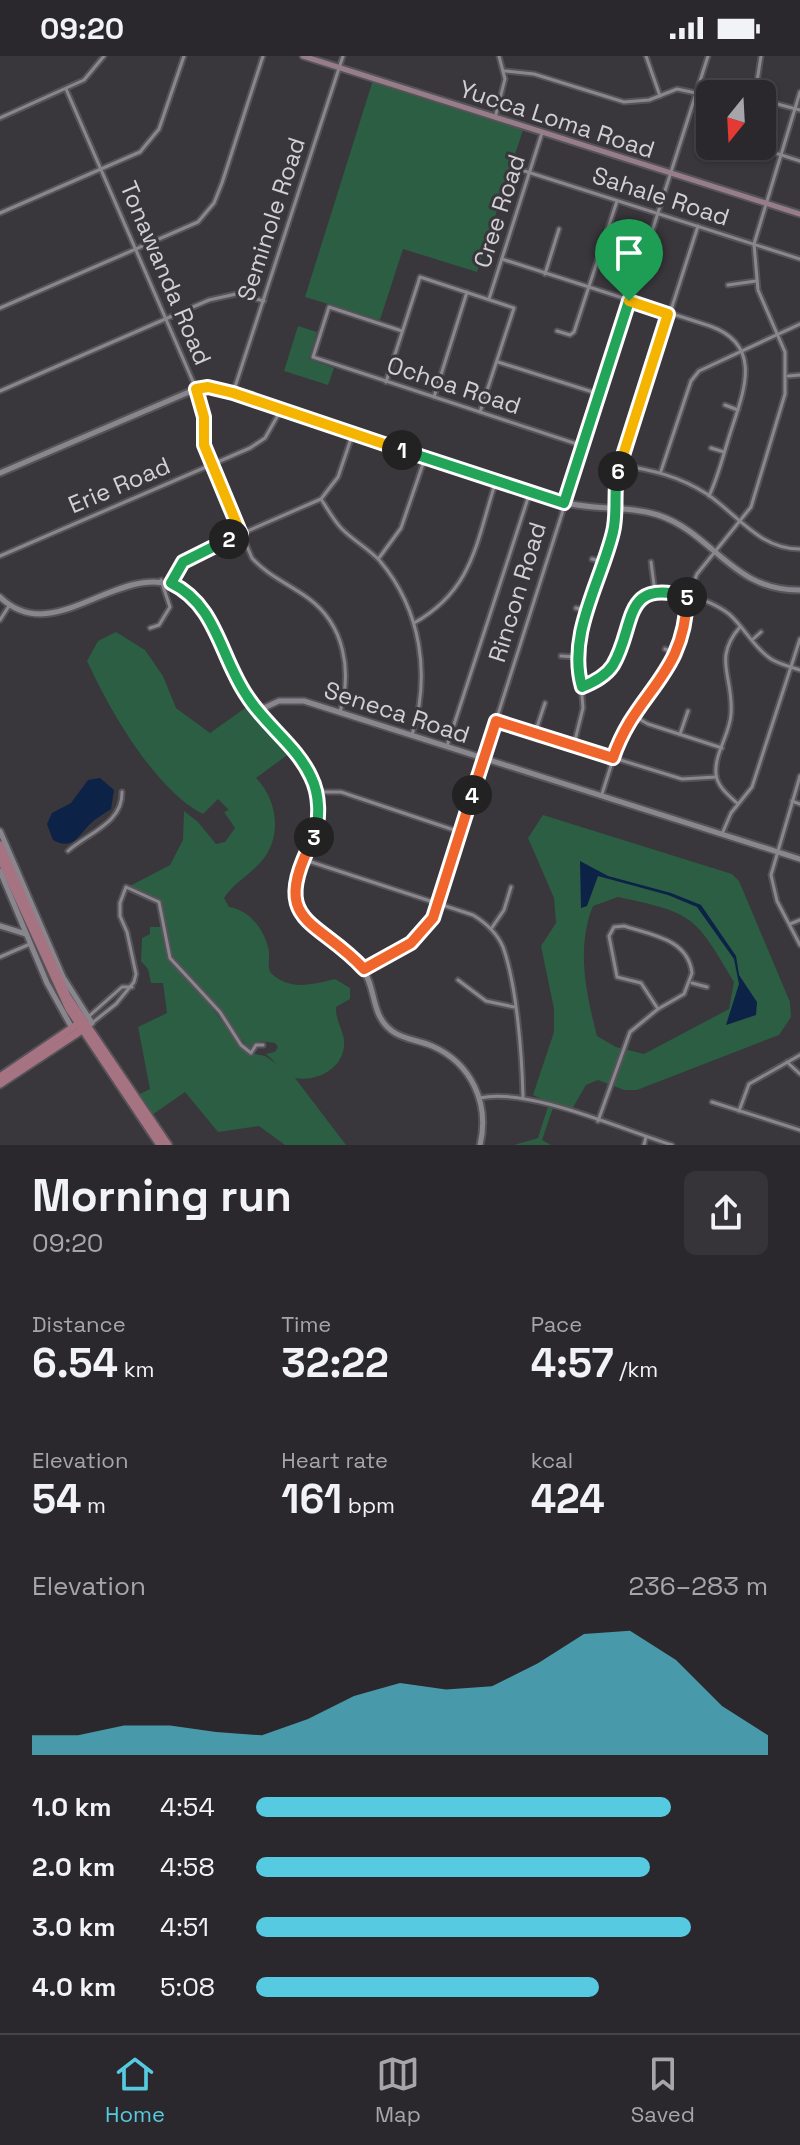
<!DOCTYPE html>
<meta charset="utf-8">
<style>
:root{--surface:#2b282d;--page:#373439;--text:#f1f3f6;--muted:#a6a6aa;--line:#474449;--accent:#55cae0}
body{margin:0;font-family:"Space Grotesk",sans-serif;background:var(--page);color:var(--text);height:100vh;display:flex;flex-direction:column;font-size:30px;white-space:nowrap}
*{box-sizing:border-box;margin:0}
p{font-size:26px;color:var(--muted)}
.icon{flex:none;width:44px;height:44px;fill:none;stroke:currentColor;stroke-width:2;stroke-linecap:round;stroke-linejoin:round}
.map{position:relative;height:1089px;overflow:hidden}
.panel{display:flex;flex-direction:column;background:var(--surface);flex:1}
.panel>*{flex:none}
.needle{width:52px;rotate:198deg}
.controls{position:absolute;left:696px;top:24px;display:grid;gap:16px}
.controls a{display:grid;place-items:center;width:80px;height:80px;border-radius:12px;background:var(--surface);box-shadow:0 2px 6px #0004,0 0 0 2px var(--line);font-size:40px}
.pin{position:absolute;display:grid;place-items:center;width:68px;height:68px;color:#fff;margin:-82px -34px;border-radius:50% 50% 50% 0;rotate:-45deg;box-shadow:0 0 8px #0007}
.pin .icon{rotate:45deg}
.km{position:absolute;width:40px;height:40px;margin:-20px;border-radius:50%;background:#222;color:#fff;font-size:22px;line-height:40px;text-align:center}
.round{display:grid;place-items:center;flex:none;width:84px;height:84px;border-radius:12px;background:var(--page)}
.head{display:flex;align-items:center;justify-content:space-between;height:136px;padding:0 32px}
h1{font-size:44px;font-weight:700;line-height:60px}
.figures{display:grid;grid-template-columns:repeat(3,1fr);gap:12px;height:136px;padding:8px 32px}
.figures div{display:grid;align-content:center}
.figures b{font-size:40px;font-weight:700}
.figures small{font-size:22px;font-weight:400}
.figures p{font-size:22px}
.chart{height:224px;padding:16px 32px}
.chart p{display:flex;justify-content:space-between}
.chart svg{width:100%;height:144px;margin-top:8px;fill:var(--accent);opacity:.7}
ul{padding:0 32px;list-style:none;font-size:26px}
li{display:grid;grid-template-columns:128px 96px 1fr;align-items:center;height:60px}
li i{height:20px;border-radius:10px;background:var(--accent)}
.status{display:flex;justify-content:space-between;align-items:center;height:56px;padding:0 40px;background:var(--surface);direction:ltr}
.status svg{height:22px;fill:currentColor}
.menu{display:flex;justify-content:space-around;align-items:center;height:112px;border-top:2px solid var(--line);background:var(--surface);font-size:22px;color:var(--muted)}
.menu a{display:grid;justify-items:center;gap:4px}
.menu .selected{color:var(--accent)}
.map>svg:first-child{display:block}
</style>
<div class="status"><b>09:20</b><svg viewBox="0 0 49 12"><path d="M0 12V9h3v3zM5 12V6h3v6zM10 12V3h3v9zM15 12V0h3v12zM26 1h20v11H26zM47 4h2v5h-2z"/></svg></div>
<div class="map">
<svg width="800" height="1089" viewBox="0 0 800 1089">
<rect width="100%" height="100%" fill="#39363c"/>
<!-- green -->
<g fill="#2b5e42" fill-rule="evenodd">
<path d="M373,24L523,74L477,216L403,193L380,264L305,241Z"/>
<path d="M298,270L317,276L309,303L334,312L328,329L284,315Z"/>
<path d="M116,576L145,594L163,620L176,652L210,677L248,650L290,697L256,722C278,744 283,782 260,807C248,820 234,827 224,842L229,851C249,854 263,872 268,891C271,899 267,906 270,916C288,935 311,929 335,923L350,932V943L336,951C335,965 346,978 344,990C342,1014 315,1026 295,1022L346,1089H285L259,1070L218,1076L185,1036L152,1059L138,1039L150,1033L138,971L167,957L163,927H151L148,913L141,905L142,882L150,878V871H162L170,907L190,923L245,996L265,1000L277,1008L266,998L275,996L278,991L275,987L260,985L251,995L194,923L172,902L160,844L128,831L170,809L183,784L184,755L198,766L216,788L225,786L235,772L224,756L229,754L218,743L203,758C155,734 109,653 87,605L98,585Z"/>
<path d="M543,759L732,818L739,825L790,946L791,961L779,979L637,1034H624L598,1024L586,1029L572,1053L554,1049L542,1084L551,1089H514L538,1082L549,1047L533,1039L554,976V953L541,890L556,867L554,842L528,782ZM618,841C694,857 695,860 734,926L729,953L644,998L616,991L597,980C586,937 576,892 593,850Z"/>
</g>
<!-- water -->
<g fill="#0c2247">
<path d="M100,722L114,734L111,753C104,758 96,762 90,768C78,780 73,795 53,784L47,768L52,757L71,747L88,724Z"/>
<path d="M580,805L608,820L671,837L701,849L736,900L739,919L757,946L756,959L726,969L739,928L734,903L697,851L668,839L598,820L587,850L581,852Z"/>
</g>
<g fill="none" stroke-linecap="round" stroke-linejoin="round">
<!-- minor casing -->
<g stroke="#555358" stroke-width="7">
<g id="minor">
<path d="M646,0L660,40"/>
<path d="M505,15L534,18L624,46L649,44L677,33L710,40"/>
<path d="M66,33L201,344L204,389L252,502C268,520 289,528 308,542C345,569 352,615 340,656"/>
<path d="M755,38L761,0"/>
<path d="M762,44L800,54"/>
<path d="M0,62L84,24L104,0"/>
<path d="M495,62L505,23L499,0"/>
<path d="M754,90L800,105"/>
<path d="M512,111L800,203"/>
<path d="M0,157L140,96L159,73L184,0"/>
<path d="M502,203L710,270C766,290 742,339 729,381C723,400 718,421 709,440"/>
<path d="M545,218L559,173"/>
<path d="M728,229L756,225"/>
<path d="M489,243L542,77"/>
<path d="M0,252L198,166L214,147L222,127L263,0"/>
<path d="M402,275L329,251L313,301L583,390"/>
<path d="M557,275L570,279L574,276L617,145"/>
<path d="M498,306L599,338"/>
<path d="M788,320L800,319"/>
<path d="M386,326L420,221L514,252L480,356"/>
<path d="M0,335L209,244L236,238L264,245"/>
<path d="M233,337L343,0"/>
<path d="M434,341L467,236"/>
<path d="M725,349L738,354"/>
<path d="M711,392L724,396"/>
<path d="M620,409C652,414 679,420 707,438C738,459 759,493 800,493"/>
<path d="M661,415L691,325L699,315L800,268"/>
<path d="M321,443C327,452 334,465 342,473C354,485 369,493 380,505C421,554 431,619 412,679"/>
<path d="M0,500L250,392L265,382L281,354"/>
<path d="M379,502L401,472L425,402"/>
<path d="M592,503L604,506"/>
<path d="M651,506L655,536"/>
<path d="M171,527L183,506L197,497L321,443L338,421L353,377"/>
<path d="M576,552L588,555"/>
<path d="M0,564L9,550"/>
<path d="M414,567C474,533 476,486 496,425"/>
<path d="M150,572L159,569L170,551L161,524"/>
<path d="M752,584L761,576"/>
<path d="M665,593L677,598"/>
<path d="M561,600L577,601"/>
<path d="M582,631C628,612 613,579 638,547C656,524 709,542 729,558C744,571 754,592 771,603C779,608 791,611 800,614"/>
<path d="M632,659L648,668L722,692"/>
<path d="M497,666L682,723L716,721"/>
<path d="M535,677L545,647"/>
<path d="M680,678L688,655"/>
<path d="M574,688L583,652L578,590L615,472L614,431L698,170"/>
<path d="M447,690L530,436"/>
<path d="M800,720L771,819L777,845L800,889"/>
<path d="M316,736H341L460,776"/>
<path d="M602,738L623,672L658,629L677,598L688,541L697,518L751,451L785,338V296L758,234L754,188L800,36"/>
<path d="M792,745L800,748"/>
<path d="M737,747C728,739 717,730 716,718C714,698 730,678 731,658C734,621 712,603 740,571"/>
<path d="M722,778L731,757L752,731L800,583"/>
<path d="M68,795C88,777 123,767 122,736"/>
<path d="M302,803L473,859C486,867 497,877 503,891C517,930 522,1000 523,1041"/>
<path d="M790,868L800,864"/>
<path d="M624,870C652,879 688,883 692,917L684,938L658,953L641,927L617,921L609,880L614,871Z"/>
<path d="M491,873L504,854L511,831"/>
<path d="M0,901L30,888"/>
<path d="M364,913L411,887L433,862L708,0"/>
<path d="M458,924L486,945L514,951"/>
<path d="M692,927L707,931"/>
<path d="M88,961L122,931H132"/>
<path d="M92,967L116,948L134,926L136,918L127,876L120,860V847L126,831L159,846L170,902L220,956L241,989L251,997L256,989H263"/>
<path d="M787,1006L800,1018"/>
<path d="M480,1042C528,1031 623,1074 672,1089"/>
<path d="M712,1046L800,1074"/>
<path d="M739,1055L749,1028L800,999"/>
<path d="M598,1065L630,976L658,953"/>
<path d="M644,1089L646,1081"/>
</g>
</g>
<!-- tertiary casing -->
<g stroke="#555358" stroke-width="9">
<g id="tertiary">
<path d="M0,417L196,333L208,331C328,363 443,411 562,446C594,455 627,449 658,459C713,477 732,535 800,534"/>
<path d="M0,541C58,597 126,492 191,538C217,557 227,609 245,638C268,674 313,701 317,746C321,787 280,820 304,861C318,884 347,890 362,912C377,932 370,959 392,975C404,984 419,984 432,990C471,1007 490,1047 480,1089"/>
<path d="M257,655L279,645H304L800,803"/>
<path d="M0,775L63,921L92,967L88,970"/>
<path d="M0,815L47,927L72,972"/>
<path d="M0,870L26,878"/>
</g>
</g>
<!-- secondary casing -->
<g stroke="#555358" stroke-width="9">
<path id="secondary" d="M303,0L800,158"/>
</g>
<!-- primary casing -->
<g stroke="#555358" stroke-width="11">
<g id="primary">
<path d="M0,789L67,940L168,1089"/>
<path d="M0,802L69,953L160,1089"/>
<path d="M0,1021L81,966"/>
<path d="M0,1028L85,972"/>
</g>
</g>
<!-- minor -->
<use href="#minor" stroke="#89868d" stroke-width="3"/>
<!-- tertiary -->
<use href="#tertiary" stroke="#89868d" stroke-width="5"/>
<!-- secondary -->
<use href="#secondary" stroke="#977d88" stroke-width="5"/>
<!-- primary -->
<use href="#primary" stroke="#a67382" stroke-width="7"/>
</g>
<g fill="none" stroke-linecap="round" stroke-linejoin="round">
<!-- split-1 casing -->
<g stroke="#fff" stroke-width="16">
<path id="split-1" d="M402,394L564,447L629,245"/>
</g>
<!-- split-2 casing -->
<g stroke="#fff" stroke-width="16">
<path id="split-2" d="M229,483L241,478L204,389V361L196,333L208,331L233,337L402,394"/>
</g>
<!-- split-3 casing -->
<g stroke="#fff" stroke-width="16">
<path id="split-3" d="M229,483L183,506L171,527C217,549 220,601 247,640C265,669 297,690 311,721C320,739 320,763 314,781"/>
</g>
<!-- split-4 casing -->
<g stroke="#fff" stroke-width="16">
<path id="split-4" d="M314,781C268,869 316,861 364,913L411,887L433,862L472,739"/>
</g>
<!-- split-5 casing -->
<g stroke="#fff" stroke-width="16">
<path id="split-5" d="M472,739L496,665L613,702C636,634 685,621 687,541"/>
</g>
<!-- split-6 casing -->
<g stroke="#fff" stroke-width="16">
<path id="split-6" d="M618,415C613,435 618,456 613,476C601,526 567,578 582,631C594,626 606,620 613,609C636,571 621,521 687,541"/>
</g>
<!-- split-7 casing -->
<g stroke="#fff" stroke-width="16">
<path id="split-7" d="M618,415L668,258L629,245"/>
</g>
<!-- split-1 -->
<use href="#split-1" stroke="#22a559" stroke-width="10"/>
<!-- split-2 -->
<use href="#split-2" stroke="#f5b400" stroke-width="10"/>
<!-- split-3 -->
<use href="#split-3" stroke="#22a559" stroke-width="10"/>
<!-- split-4 -->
<use href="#split-4" stroke="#f0652b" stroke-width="10"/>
<!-- split-5 -->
<use href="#split-5" stroke="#f0652b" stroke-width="10"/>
<!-- split-6 -->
<use href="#split-6" stroke="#22a559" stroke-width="10"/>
<!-- split-7 -->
<use href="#split-7" stroke="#f5b400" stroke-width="10"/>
</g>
<g text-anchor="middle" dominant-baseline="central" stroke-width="6" stroke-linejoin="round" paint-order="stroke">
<!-- street labels -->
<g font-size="24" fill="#d2d0d4" stroke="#39363c">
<text transform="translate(557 63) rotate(18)">Yucca Loma Road</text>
<text transform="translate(661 140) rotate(18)">Sahale Road</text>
<text transform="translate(499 155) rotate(-72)">Cree Road</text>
<text transform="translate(271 163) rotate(-72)">Seminole Road</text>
<text transform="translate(166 217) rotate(67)">Tonawanda Road</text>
<text transform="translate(454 329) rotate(18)">Ochoa Road</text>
<text transform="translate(119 429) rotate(-23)">Erie Road</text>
<text transform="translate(517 536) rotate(-73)">Rincon Road</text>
<text transform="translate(397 656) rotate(18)">Seneca Road</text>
</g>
</g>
</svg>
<div class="controls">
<a><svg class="needle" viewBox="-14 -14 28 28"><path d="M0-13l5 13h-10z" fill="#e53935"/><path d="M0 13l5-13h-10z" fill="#a6a6aa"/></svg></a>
</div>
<div class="pin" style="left:629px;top:245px;background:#1e9e55"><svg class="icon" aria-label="arrive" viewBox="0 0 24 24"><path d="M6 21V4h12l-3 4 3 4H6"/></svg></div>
<b class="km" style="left:402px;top:394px">1</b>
<b class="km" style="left:229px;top:483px">2</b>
<b class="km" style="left:314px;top:781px">3</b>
<b class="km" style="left:472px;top:739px">4</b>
<b class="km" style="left:687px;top:541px">5</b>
<b class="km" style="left:618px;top:415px">6</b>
</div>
<section class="panel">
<div class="head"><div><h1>Morning run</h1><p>09:20</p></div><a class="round"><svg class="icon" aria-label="share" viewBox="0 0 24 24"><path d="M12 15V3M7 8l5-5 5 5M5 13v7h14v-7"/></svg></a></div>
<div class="figures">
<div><p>Distance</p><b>6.54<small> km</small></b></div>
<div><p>Time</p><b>32:22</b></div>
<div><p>Pace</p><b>4:57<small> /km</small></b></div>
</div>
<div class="figures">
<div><p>Elevation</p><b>54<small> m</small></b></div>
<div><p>Heart rate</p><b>161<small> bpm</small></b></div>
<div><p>kcal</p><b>424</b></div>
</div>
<div class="chart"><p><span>Elevation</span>236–283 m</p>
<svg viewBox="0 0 160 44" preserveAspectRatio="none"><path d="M0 44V38L10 38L20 35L30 35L40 37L50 38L60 33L70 26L80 22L90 24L100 23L110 16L120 7L130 6L140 15L150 29L160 38V44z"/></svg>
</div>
<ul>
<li><b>1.0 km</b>4:54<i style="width:81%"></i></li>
<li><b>2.0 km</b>4:58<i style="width:77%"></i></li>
<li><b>3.0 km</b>4:51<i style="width:85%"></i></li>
<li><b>4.0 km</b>5:08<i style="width:67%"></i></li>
</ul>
</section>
<nav class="menu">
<a class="selected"><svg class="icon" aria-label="home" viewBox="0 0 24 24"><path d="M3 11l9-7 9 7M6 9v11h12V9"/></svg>Home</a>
<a><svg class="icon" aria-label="map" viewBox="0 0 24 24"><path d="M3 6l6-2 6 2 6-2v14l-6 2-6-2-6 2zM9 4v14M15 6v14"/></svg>Map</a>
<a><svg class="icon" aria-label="saved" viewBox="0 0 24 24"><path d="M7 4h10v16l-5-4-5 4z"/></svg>Saved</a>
</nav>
